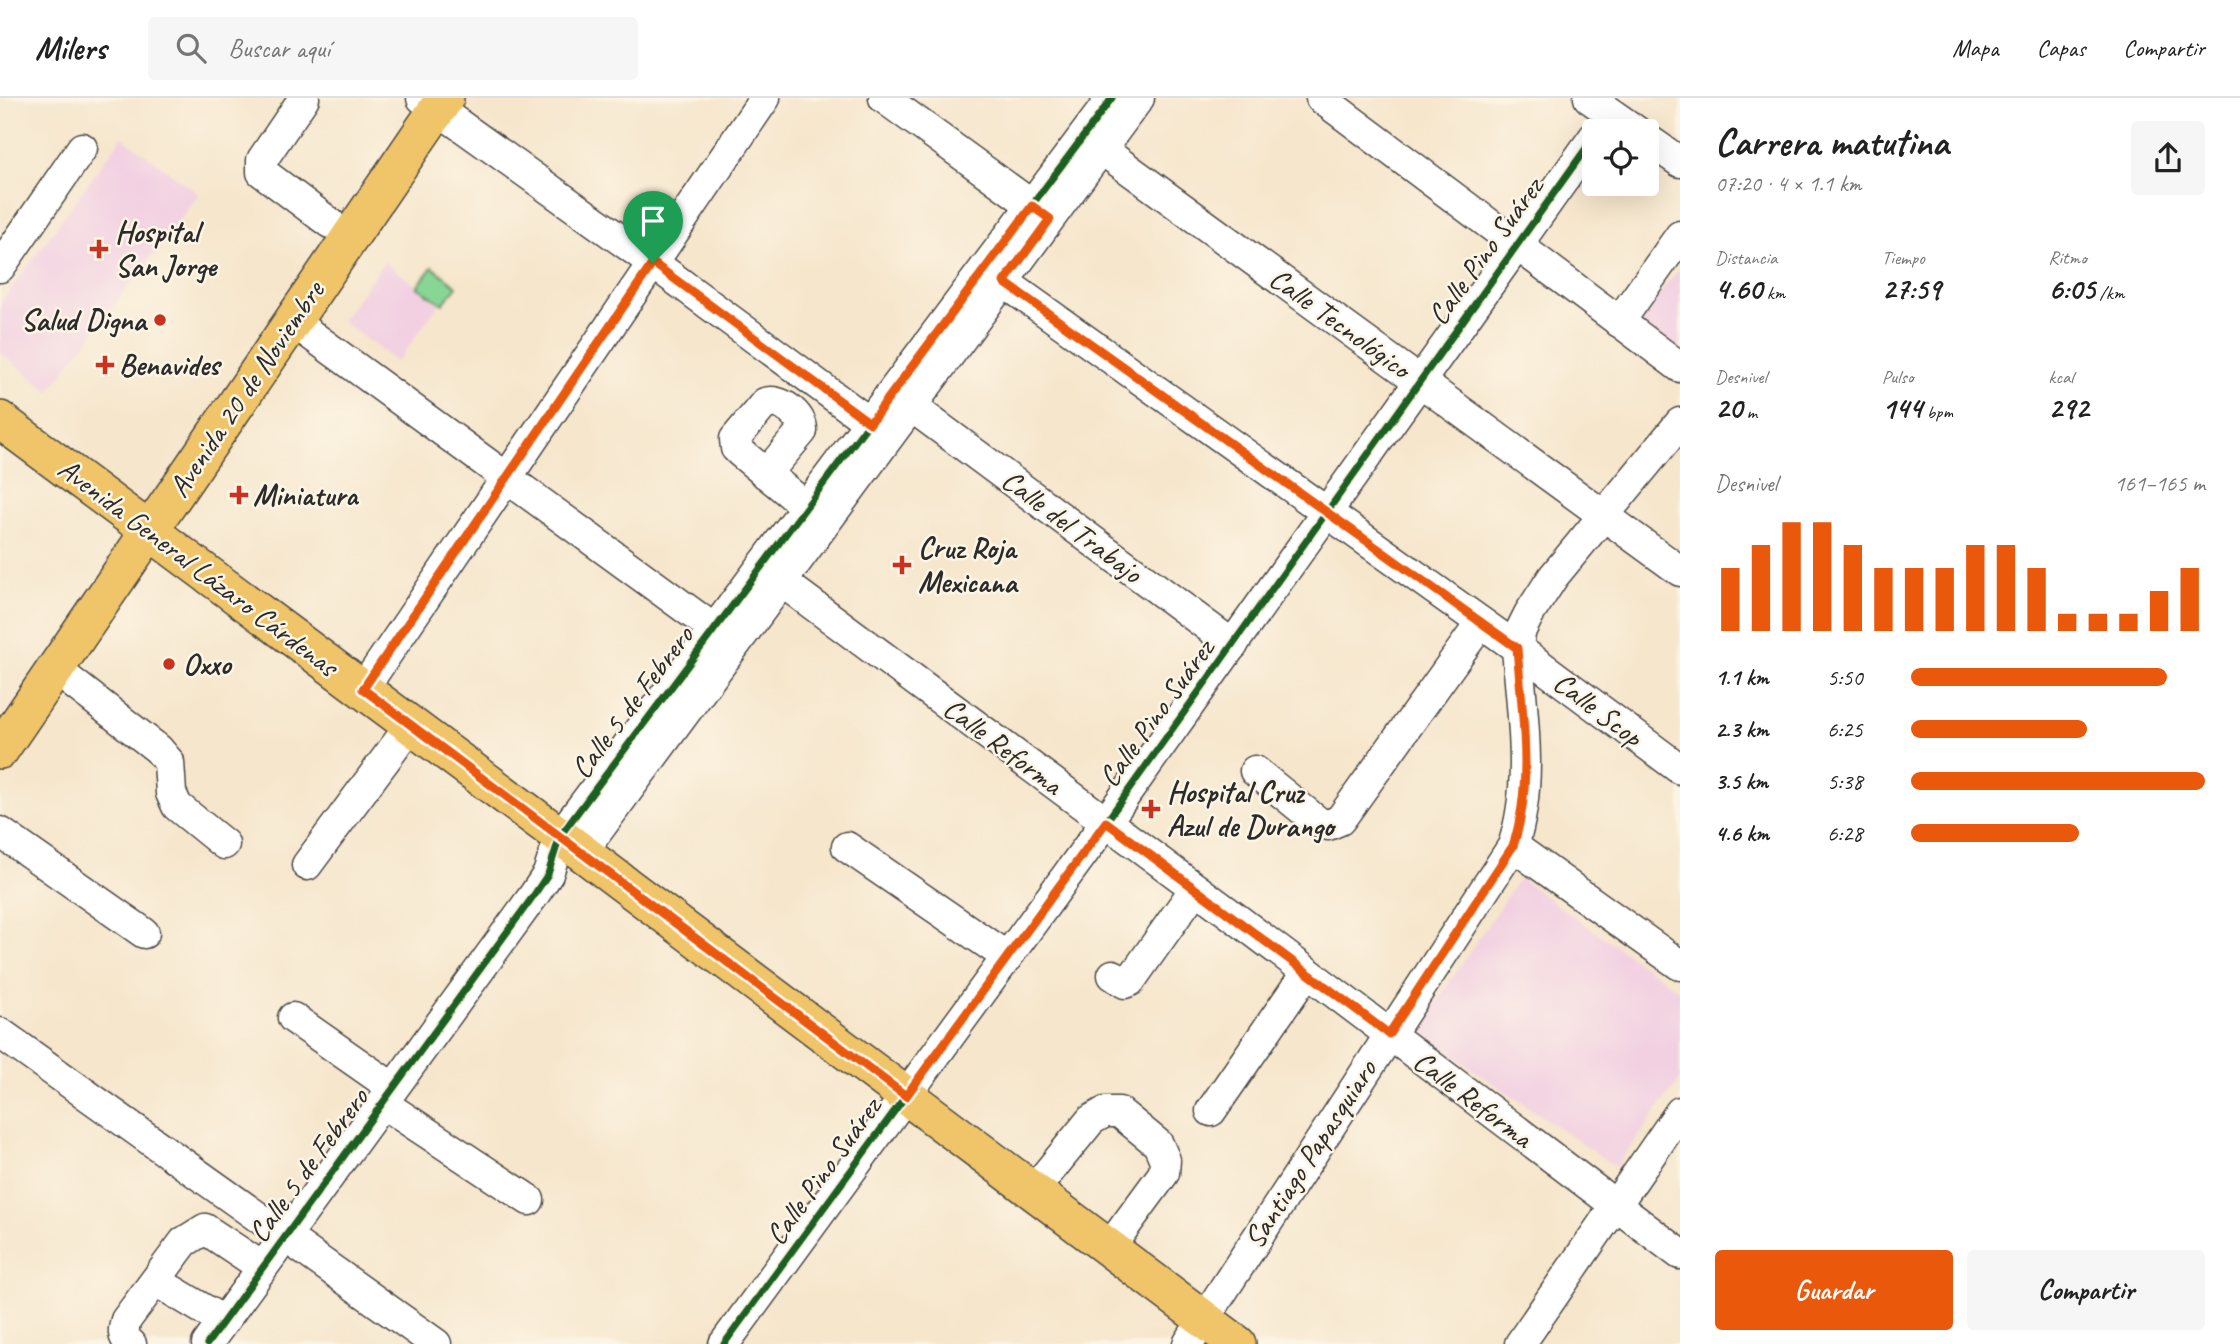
<!DOCTYPE html>
<html lang="es">
<meta charset="utf-8">
<style>
:root{--surface:#fff;--page:#f6f6f6;--text:#222;--muted:#767676;--line:#e0e0e0;--accent:#ea580c}
body{margin:0;font-family:Caveat,sans-serif;background:var(--page);color:var(--text);height:100vh;display:flex;flex-direction:column;font-size:26px;white-space:nowrap}
*{box-sizing:border-box;margin:0}
p{font-size:23px;color:var(--muted)}
.icon{flex:none;width:38px;height:38px;fill:none;stroke:currentColor;stroke-width:2;stroke-linecap:round;stroke-linejoin:round}
.map{position:relative;flex:1;overflow:hidden}
.sheet{display:flex;flex-direction:column;background:var(--surface);width:560px}
.sheet>*{flex:none}
.tools{position:absolute;left:1582px;top:21px;display:grid;gap:14px}
.tools a{display:grid;place-items:center;width:77px;height:77px;border-radius:7px;background:var(--surface);box-shadow:0 7px 28px #0002;font-size:35px}
.pin{position:absolute;display:grid;place-items:center;width:60px;height:60px;color:#fff;margin:-72px -30px;border-radius:50% 50% 50% 0;rotate:-45deg;box-shadow:0 0 7px #0007}
.pin .icon{rotate:45deg}
.round{display:grid;place-items:center;flex:none;width:74px;height:74px;border-radius:7px;background:var(--page)}
.headline{display:flex;align-items:center;justify-content:space-between;height:119px;padding:0 35px}
h1{font-size:38px;font-weight:800;line-height:52px}
.metrics{display:grid;grid-template-columns:repeat(3,1fr);gap:10px;height:119px;padding:7px 35px}
.metrics div{display:grid;align-content:center}
.metrics b{font-size:30px;font-weight:800}
.metrics small{font-size:19px;font-weight:400}
.metrics p{font-size:19px}
.chart{height:196px;padding:14px 35px}
.chart p{display:flex;justify-content:space-between}
.chart svg{width:100%;height:126px;margin-top:7px;stroke:var(--accent);stroke-width:6}
.primary-button{display:flex;gap:14px;margin-top:auto;padding:14px 35px}
.primary-button a{flex:1;height:80px;border-radius:7px;background:var(--accent);color:#fff;font-size:28px;font-weight:800;line-height:80px;text-align:center}
.primary-button a+a{background:var(--page);color:var(--text)}
ul{padding:0 35px;list-style:none;font-size:23px}
li{display:grid;grid-template-columns:112px 84px 1fr;align-items:center;height:52px}
li i{height:18px;border-radius:9px;background:var(--accent)}
header{display:flex;align-items:center;gap:42px;box-sizing:border-box;height:98px;padding:0 35px;background:var(--surface);border-bottom:2px solid var(--line)}
header strong{font-size:33px}
nav{display:flex;gap:38px;margin-inline-start:auto;font-size:24px}
.search{width:490px;height:63px;background:var(--page);display:flex;align-items:center;gap:18px;box-sizing:border-box;padding:0 24px;border-radius:7px;color:var(--muted);font-size:26px}
main{display:flex;flex:1;min-height:0}
.map>svg:first-child{display:block}
</style>
<header>
<strong>Milers</strong>
<div class="search"><svg class="icon" aria-label="search" viewBox="0 0 24 24"><circle cx="10" cy="10" r="6"/><path d="M15 15l6 6"/></svg>Buscar aquí</div>
<nav><a>Mapa</a><a>Capas</a><a>Compartir</a></nav>
</header>
<main>
<div class="map">
<svg width="1680" height="1246" viewBox="0 0 1680 1246">
<rect width="100%" height="100%" fill="#fcf5e5"/>
<filter id="ink" filterUnits="userSpaceOnUse"><feTurbulence type="fractalNoise" baseFrequency=".0143" numOctaves="2"/><feDisplacementMap in="SourceGraphic" scale="14" xChannelSelector="R" yChannelSelector="G"/><feConvolveMatrix kernelMatrix="1 2 1 2 8 2 1 2 1" color-interpolation-filters="sRGB"/></filter>
<filter id="wash" filterUnits="userSpaceOnUse"><feTurbulence type="fractalNoise" baseFrequency=".00686" numOctaves="4" result="noise"/><feDisplacementMap in="SourceGraphic" scale="28" xChannelSelector="R" yChannelSelector="G"/><feGaussianBlur stdDeviation="1.57" result="paint"/><feColorMatrix in="noise" values="0 0 0 0 0 0 0 0 0 0 0 0 0 0 0 0 0 1.4 0 .05"/><feComposite in="paint" operator="in"/></filter>
<g filter="url(#wash)">
<rect width="100%" height="100%" fill="#f6e6cc"/>
<!-- built -->
<g fill="#f2d0e2">
<path d="M122,39L199,96L49,293L0,254V206Z"/>
<path d="M384,164L440,205L397,264L341,223Z"/>
<path d="M1680,170V253L1637,224Z"/>
<path d="M1519,780L1680,893V981L1616,1069L1417,933Z"/>
</g>
<!-- green -->
<path fill="#88d695" stroke="#5a8060" stroke-width="2" d="M432,169L457,188L443,206L417,189Z"/>
</g>
<g filter="url(#ink)">
<g fill="none" stroke-linecap="round" stroke-linejoin="round">
<!-- minor casing -->
<g stroke="#494743" stroke-width="33">
<g id="minor">
<path d="M304,0L262,62V74L330,125"/>
<path d="M422,0L653,165L870,325"/>
<path d="M884,0L1048,119"/>
<path d="M1321,0L1680,269"/>
<path d="M1589,0L1636,33"/>
<path d="M1647,41L1680,64"/>
<path d="M1101,51L1680,473"/>
<path d="M0,169L82,50"/>
<path d="M1004,184L1517,550L1680,671"/>
<path d="M292,223L729,542"/>
<path d="M1619,224L1680,138"/>
<path d="M912,309L1233,547"/>
<path d="M766,376L802,333C803,317 780,300 765,305L735,341L736,350L740,354L821,421"/>
<path d="M762,469L1237,821L1680,1156"/>
<path d="M55,571L158,651L169,664L171,695L177,708L224,746"/>
<path d="M363,591L765,0"/>
<path d="M1255,673L1318,724L1328,727L1340,722L1481,525"/>
<path d="M0,734L144,835"/>
<path d="M1513,748L1680,867"/>
<path d="M847,749L1007,859"/>
<path d="M582,754L1139,0"/>
<path d="M307,767L411,627"/>
<path d="M1113,877L1125,885L1130,883L1195,791"/>
<path d="M293,920L393,990"/>
<path d="M0,935L436,1246"/>
<path d="M382,1005L529,1102"/>
<path d="M1211,1013L1307,874"/>
<path d="M1033,1093L1091,1022L1105,1014H1119L1158,1046L1165,1062L1164,1075L1109,1150"/>
<path d="M156,1183L223,1223"/>
<path d="M131,1246C122,1239 123,1232 126,1222L184,1144L205,1131L262,1169"/>
<path d="M207,1246L534,797L548,776L560,738L1112,0"/>
<path d="M724,1246L1106,724L1594,39"/>
<path d="M1188,1246L1513,748C1534,685 1522,615 1517,550L1521,532L1529,516L1553,479L1680,325"/>
<path d="M1520,1246L1680,1014"/>
</g>
</g>
<!-- major casing -->
<g stroke="#494743" stroke-width="40">
<g id="major">
<path d="M0,322L560,738L1237,1246"/>
<path d="M0,652L445,0"/>
</g>
</g>
<!-- minor -->
<use href="#minor" stroke="#fff" stroke-width="30"/>
<!-- major -->
<use href="#major" stroke="#f0c469" stroke-width="37"/>
<!-- cycleway casing -->
<g stroke="#fcf5e5" stroke-width="11">
<g id="cycleway">
<path d="M207,1246L534,797L548,776L560,738L1112,0"/>
<path d="M724,1246L1106,724L1594,39"/>
</g>
</g>
<!-- cycleway -->
<use href="#cycleway" stroke="#1b5e20" stroke-width="7"/>
</g>
</g>
<g fill="none" stroke-linecap="round" stroke-linejoin="round" filter="url(#ink)">
<!-- route casing -->
<g stroke="#fff" stroke-width="14">
<path id="route" d="M1032,108L1050,121L1004,184L1517,550C1522,615 1534,685 1513,748L1389,936L1106,724L906,998L363,591L653,165L870,325Z"/>
</g>
<!-- route -->
<use href="#route" stroke="#ea580c" stroke-width="9"/>
</g>
<!-- markers -->
<g fill="#c8321e" stroke="#fcf5e5" stroke-width="2.5">
<path d="M95.5 140.5h7v7h7v7h-7v7h-7v-7h-7v-7h7z"/>
<circle cx="160" cy="222" r="7"/>
<path d="M101.5 256.5h7v7h7v7h-7v7h-7v-7h-7v-7h7z"/>
<path d="M235.5 386.5h7v7h7v7h-7v7h-7v-7h-7v-7h7z"/>
<path d="M898.5 456.5h7v7h7v7h-7v7h-7v-7h-7v-7h7z"/>
<circle cx="169" cy="566" r="7"/>
<path d="M1147.5 700.5h7v7h7v7h-7v7h-7v-7h-7v-7h7z"/>
</g>
<g text-anchor="middle" dominant-baseline="central" stroke-width="5" stroke-linejoin="round" paint-order="stroke">
<!-- poi labels -->
<g font-size="30" font-weight="bold" fill="#2b2b2b" stroke="#fcf5e5" text-anchor="start">
<text x="115" y="134">Hospital<tspan x="115" dy="34">San Jorge</tspan></text>
<text x="146" y="222" text-anchor="end">Salud Digna</text>
<text x="119" y="267">Benavides</text>
<text x="253" y="397">Miniatura</text>
<text x="918" y="450">Cruz Roja<tspan x="918" dy="34">Mexicana</tspan></text>
<text x="183" y="566">Oxxo</text>
<text x="1167" y="694">Hospital Cruz<tspan x="1167" dy="34">Azul de Durango</tspan></text>
</g>
<!-- street labels -->
<g font-size="30" fill="#2b2b2b" stroke="#fcf5e5">
<text transform="translate(1485 153) rotate(-54)">Calle Pino Suárez</text>
<text transform="translate(1340 225) rotate(36)">Calle Tecnológico</text>
<text transform="translate(246 291) rotate(-56)">Avenida 20 de Noviembre</text>
<text transform="translate(1072 428) rotate(37)">Calle del Trabajo</text>
<text transform="translate(198 469) rotate(37)">Avenida General Lázaro Cárdenas</text>
<text transform="translate(632 604) rotate(-53)">Calle 5 de Febrero</text>
<text transform="translate(1598 611) rotate(37)">Calle Scop</text>
<text transform="translate(1156 615) rotate(-54)">Calle Pino Suárez</text>
<text transform="translate(1003 648) rotate(37)">Calle Reforma</text>
<text transform="translate(1473 1001) rotate(37)">Calle Reforma</text>
<text transform="translate(1310 1056) rotate(-57)">Santiago Papasquiaro</text>
<text transform="translate(308 1067) rotate(-54)">Calle 5 de Febrero</text>
<text transform="translate(823 1073) rotate(-54)">Calle Pino Suárez</text>
</g>
</g>
</svg>
<div class="tools">
<a><svg class="icon" aria-label="locate" viewBox="0 0 24 24"><circle cx="12" cy="12" r="6"/><path d="M12 2v4M12 18v4M2 12h4M18 12h4"/></svg></a>
</div>
<div class="pin" style="left:653px;top:165px;background:#1e9e55"><svg class="icon" aria-label="arrive" viewBox="0 0 24 24"><path d="M6 21V4h12l-3 4 3 4H6"/></svg></div>
</div>
<section class="sheet">
<div class="headline"><div><h1>Carrera matutina</h1><p>07:20 · 4 × 1.1 km</p></div><a class="round"><svg class="icon" aria-label="share" viewBox="0 0 24 24"><path d="M12 15V3M7 8l5-5 5 5M5 13v7h14v-7"/></svg></a></div>
<div class="metrics">
<div><p>Distancia</p><b>4.60<small> km</small></b></div>
<div><p>Tiempo</p><b>27:59</b></div>
<div><p>Ritmo</p><b>6:05<small> /km</small></b></div>
</div>
<div class="metrics">
<div><p>Desnivel</p><b>20<small> m</small></b></div>
<div><p>Pulso</p><b>144<small> bpm</small></b></div>
<div><p>kcal</p><b>292</b></div>
</div>
<div class="chart"><p><span>Desnivel</span>161–165 m</p>
<svg viewBox="0 0 160 44" preserveAspectRatio="none"><path d="M5 44V22M15 44V14M25 44V6M35 44V6M45 44V14M55 44V22M65 44V22M75 44V22M85 44V14M95 44V14M105 44V22M115 44V38M125 44V38M135 44V38M145 44V30M155 44V22"/></svg>
</div>
<ul>
<li><b>1.1 km</b>5:50<i style="width:87%"></i></li>
<li><b>2.3 km</b>6:25<i style="width:60%"></i></li>
<li><b>3.5 km</b>5:38<i style="width:100%"></i></li>
<li><b>4.6 km</b>6:28<i style="width:57%"></i></li>
</ul>
<div class="primary-button"><a>Guardar</a><a>Compartir</a></div>
</section>
</main>
